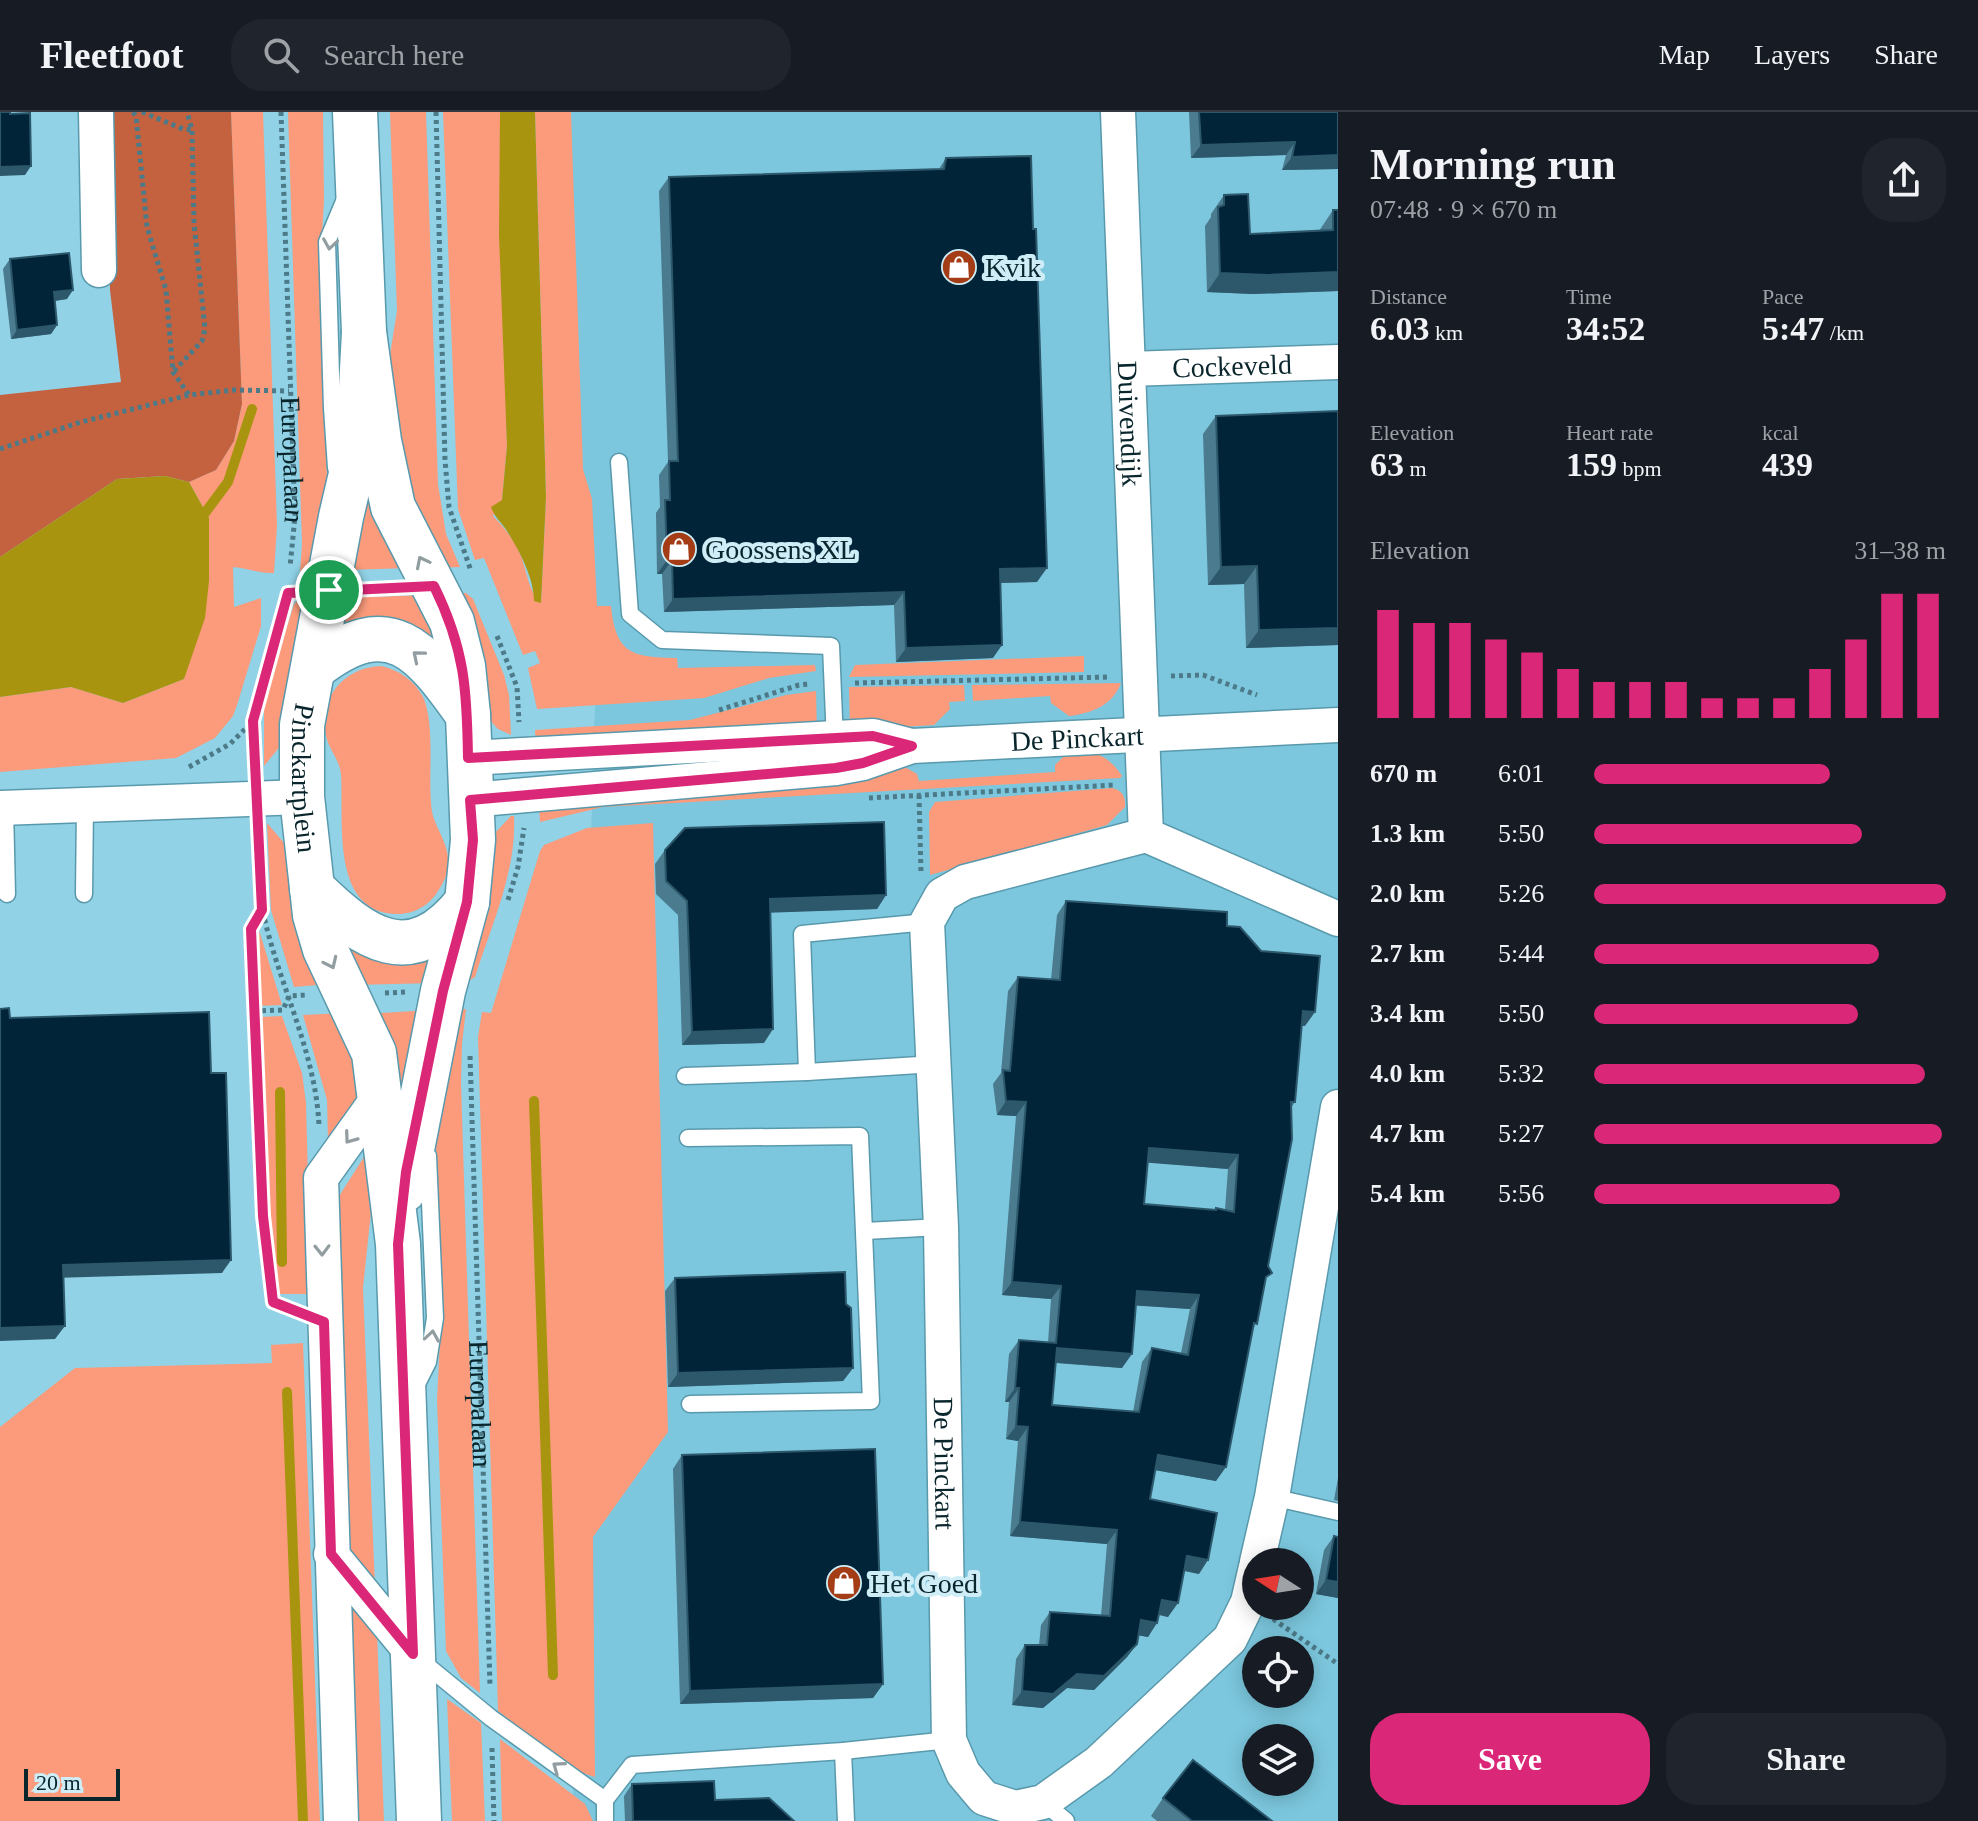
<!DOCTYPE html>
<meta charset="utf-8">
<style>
:root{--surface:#171b24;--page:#20242c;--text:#f1f3f6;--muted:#9ea1a6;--line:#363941;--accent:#db2777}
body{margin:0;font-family:Georgia,serif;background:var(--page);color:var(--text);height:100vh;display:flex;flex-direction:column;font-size:30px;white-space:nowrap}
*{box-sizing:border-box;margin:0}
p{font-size:26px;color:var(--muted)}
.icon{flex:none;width:44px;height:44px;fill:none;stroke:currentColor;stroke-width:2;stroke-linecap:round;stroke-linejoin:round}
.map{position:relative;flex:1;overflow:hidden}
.details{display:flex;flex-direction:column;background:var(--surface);width:640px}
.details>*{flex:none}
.needle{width:52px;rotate:282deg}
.tools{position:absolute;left:1242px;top:1436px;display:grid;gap:16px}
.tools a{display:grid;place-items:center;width:72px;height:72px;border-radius:50%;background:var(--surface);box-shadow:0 4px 20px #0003;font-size:40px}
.scale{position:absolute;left:24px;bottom:20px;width:96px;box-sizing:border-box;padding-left:8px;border:4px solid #0a262d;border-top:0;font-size:22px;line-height:28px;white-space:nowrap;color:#0a262d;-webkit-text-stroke:6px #ceedf7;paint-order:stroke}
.pin{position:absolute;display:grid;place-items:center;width:68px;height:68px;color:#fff;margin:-34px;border:4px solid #fff;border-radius:50%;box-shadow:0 2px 8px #0007}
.round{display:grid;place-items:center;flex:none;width:84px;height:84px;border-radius:32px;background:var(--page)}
.overview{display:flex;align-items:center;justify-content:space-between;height:136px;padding:0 32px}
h1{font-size:44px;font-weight:800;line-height:60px}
.metrics{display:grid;grid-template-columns:repeat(3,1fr);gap:12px;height:136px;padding:8px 32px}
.metrics div{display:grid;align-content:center}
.metrics b{font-size:34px;font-weight:800}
.metrics small{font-size:22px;font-weight:400}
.metrics p{font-size:22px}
.chart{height:224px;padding:16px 32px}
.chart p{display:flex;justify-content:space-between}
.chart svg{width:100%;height:144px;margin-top:8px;stroke:var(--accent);stroke-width:6}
.button{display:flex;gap:16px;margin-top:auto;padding:16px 32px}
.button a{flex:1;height:92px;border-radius:32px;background:var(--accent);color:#fff;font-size:32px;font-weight:800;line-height:92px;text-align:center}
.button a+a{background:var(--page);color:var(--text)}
ul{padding:0 32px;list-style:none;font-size:26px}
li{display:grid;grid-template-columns:128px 96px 1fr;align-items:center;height:60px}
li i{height:20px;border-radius:10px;background:var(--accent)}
header{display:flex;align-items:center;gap:48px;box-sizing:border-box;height:112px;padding:0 40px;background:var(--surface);border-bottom:2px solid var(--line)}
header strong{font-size:38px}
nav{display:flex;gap:44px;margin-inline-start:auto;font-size:28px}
.search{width:560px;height:72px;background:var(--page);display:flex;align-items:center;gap:20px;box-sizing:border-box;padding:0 28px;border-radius:32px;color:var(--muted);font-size:30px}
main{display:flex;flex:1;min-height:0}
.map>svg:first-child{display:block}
</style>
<header>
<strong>Fleetfoot</strong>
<div class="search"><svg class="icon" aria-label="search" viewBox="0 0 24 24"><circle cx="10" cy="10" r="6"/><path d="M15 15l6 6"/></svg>Search here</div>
<nav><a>Map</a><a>Layers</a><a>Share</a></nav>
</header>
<main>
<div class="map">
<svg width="1338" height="1709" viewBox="0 0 1338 1709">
<rect width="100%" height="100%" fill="#91d2e6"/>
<!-- built -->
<path fill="#7cc7de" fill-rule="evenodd" d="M555,0H1338V1709H573L571,1397L596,559ZM1256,1450H1300V1494H1256ZM1256,1538H1300V1582H1256ZM1256,1626H1300V1670H1256Z"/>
<!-- green -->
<g fill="#fb9b7b">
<path d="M231,0H263L277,414L274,461C259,462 248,456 233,455L234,495L261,486V514L238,590L233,604L215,626L176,646L0,660V585L71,575L123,591L184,567L209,406L189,370L216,358L234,329L242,292Z"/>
<path d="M288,0H323L324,88L320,160L329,425L321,459L300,460L302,432Z"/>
<path d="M390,0H426L438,372L446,422L460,455L434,456L418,428L384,280L397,199Z"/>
<path d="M443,0H500L507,334L502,388L493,404C504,415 514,428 520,442C527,458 528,479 541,491L546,385L535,0H571L583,357L592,387L597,494H611C616,543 633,545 677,546L678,556L815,553L816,559L769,566L704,586L537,597L528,556L540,551L535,539L523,543L484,446L475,448L458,397Z"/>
<path d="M363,367L410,456L346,458Z"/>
<path d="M466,481L473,487L504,563L509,583L511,623L498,617L487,605L452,482Z"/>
<path d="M427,483L448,537L340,524L338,486Z"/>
<path d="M314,487L287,626L264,654V588L294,492L299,488Z"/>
<path d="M1084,544V560L849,565L855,553Z"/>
<path d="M381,554C399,558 414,568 423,585C436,613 427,667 432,700C436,718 449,731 448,751C448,762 444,770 438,779C430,793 414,802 398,802C330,802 344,709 341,663C340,648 329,638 326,624C317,587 344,555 381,554Z"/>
<path d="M1121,571C1112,594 1092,601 1069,604L1051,591L1050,584L973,589L972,573Z"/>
<path d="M964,573L965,589L949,590L950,597L934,613L850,618L849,575Z"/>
<path d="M816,579L817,620L536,633L535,618L690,608L786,583Z"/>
<path d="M1070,638C1095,639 1108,643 1122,664L1120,666L603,695L540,710L539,693L903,654L917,662L919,669L1055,660V653Z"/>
<path d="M1112,676C1122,678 1126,685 1125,695L1107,713L930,763L929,700L935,690Z"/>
<path d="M511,704H514C517,759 491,814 475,865L469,869L460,870L494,722Z"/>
<path d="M267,711L290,738L328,872L294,875L271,798Z"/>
<path d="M653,711L668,1320L593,1425L595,1665L576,1659L498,1599L478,925L482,900L491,901L540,739L544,733L587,716Z"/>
<path d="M255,805L282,893L258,894Z"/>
<path d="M341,822L434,835L436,871L352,873Z"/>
<path d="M466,897L462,932L461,971L480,1581L461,1566L446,1539L437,1288L442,1189L434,983L450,899Z"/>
<path d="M430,898L404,1018L366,902Z"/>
<path d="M343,901L361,976L334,1027L328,1028L327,988L303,903Z"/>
<path d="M282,904L302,961L306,991L311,1182H278L276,1152L270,1124L260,905Z"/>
<path d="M369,1037L373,1081L363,1176L375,1475L348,1444L336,1089Z"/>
<path d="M303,1231L320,1709H0V1315L75,1256L272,1251L271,1233Z"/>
<path d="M346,1482L377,1519L384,1709H352Z"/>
<path d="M447,1587L481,1611L485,1709H452Z"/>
<path d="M500,1627L585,1692L593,1709H502Z"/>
</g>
<!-- forest -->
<path fill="#c46240" d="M104,0H231L242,292L234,329L216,358L189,370L165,364L117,367L0,445V283L121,270L110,178Z"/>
<!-- water -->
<g fill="#a8940f">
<path d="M500,0H535L546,385L541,491L534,489C534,465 518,436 505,416C499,408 494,404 491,395L502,388L507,334L499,123Z"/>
<path d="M165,364L189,370L209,406V469L205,506L184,567L123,591L71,575L0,585V445L117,367Z"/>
</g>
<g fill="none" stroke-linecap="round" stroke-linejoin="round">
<!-- stream -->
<g stroke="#a8940f" stroke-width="10">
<path d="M199,409L228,370L252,297"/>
<path d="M280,980L282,1150"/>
<path d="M534,989L553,1563"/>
<path d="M287,1280L303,1709"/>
</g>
<!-- service casing -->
<g stroke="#5999ac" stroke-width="19">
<g id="service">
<path d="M619,350L630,502L662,528L831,534L835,630"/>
<path d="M336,356L332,296L327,130L345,87"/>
<path d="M5,695L7,782"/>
<path d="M84,782L85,692"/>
<path d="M927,810L802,822L807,960L935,952"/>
<path d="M685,964L807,960"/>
<path d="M688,1026L860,1024L871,1289L690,1292"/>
<path d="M865,1119L941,1115"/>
<path d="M416,1274L428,1250L435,1206L428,1044"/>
<path d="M1272,1385L1338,1400"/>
<path d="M419,1547L491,1606L605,1688V1709"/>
<path d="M843,1639L846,1709"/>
<path d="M605,1688L632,1653L843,1639L949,1628"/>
<path d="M1043,1690L1066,1709"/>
</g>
</g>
<!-- minor casing -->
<g stroke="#5999ac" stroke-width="37">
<g id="minor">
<path d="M96,0L99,158"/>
<path id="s3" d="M1118,0L1146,723L1338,807"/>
<path id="s4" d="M1128,257L1338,250"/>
<path d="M468,646L873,624L911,634"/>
<path id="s5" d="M470,688L836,656L863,651L912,634L1338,613"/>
<path d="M0,696L302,685"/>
<path id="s6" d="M1146,723L965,770L942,783L927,810L941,1115L949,1628L963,1661L984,1686L1015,1696L1043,1690L1099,1650L1230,1527L1248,1490L1256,1455"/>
<path d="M331,1442L413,1542"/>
<path d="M1257,1450L1272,1385L1338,995"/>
<path d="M341,1709L321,1066L379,985"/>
</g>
</g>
<!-- secondary casing -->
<g stroke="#5999ac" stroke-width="47">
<g id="secondary">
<path d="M355,0L364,220L379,329L393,395L452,510L463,554L468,603L473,728L467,790L443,879L404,1078"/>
<path id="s7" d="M364,220L358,332L341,405L302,613V685L315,803L325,837L374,941L398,1132L419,1709"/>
<path d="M314,556C390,496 422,538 468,603"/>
<path d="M312,776C364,827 411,861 467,790"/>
</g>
</g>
<!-- path -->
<g stroke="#4c7a88" stroke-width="5" stroke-dasharray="4 4" stroke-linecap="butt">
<path d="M133,0L136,4L147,115L166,178L173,260L189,283L234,278L289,279"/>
<path d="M142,0L183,17L192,18"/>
<path id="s1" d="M281,0L295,404L290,455"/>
<path d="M436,0L445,348L449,395L471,459"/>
<path d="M174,259L202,229L205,217L194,111L192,18L187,0"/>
<path d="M0,337L81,310L189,283"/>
<path d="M366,477L392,476"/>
<path d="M497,524L517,575L519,610"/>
<path d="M1171,564L1203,563L1257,583"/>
<path d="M855,571L1109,565"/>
<path d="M719,598L799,573L809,572"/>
<path d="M256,654L253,609L279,515"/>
<path d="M189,655L230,632L253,609"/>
<path d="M919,683L921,761"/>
<path d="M869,686L1115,673"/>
<path d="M259,720C260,745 257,775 263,800C278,871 316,940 319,1014"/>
<path d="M508,788L518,755L524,716"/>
<path d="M262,798L251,817L263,1104L273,1190L293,1198"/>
<path d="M385,881L407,880"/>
<path d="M254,899L283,898L289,884L307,883"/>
<path id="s2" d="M470,944L490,1574"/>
<path d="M1273,1507L1338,1552"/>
<path d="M492,1636L494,1709"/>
</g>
<!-- service -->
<use href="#service" stroke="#fff" stroke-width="16"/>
<!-- minor -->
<use href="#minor" stroke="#fff" stroke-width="34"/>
<!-- secondary -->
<use href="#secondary" stroke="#fff" stroke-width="44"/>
</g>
<!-- wall -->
<g fill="#4a7b8f" fill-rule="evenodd">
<path d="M1189,0H1338V57L1282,58L1286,43L1191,46Z"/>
<path d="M946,46L1037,470L1001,471L993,546L896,550L894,493L664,500L662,462H657L656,401L660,395L659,363L668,350L659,79L669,65L939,57Z"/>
<path d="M1224,83L1250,122L1319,119L1333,98H1338V179L1253,182L1207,180L1205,114L1211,105V102Z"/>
<path d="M10,147L67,187L55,189L57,213L51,222L11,227L3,157Z"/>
<path d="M1216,304L1338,533L1246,536L1244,472L1208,473L1203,322Z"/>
<path d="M665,738L886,783L877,797L771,800L764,931L682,933L678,803L656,782L655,752Z"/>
<path d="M1066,789L1227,814L1305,914H1301L1295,990L1291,996L1265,1171L1216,1369L1155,1358L1150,1387L1199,1462L1184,1459L1168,1505L1159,1503L1148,1525L1138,1523L1137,1532L1127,1545L1094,1578L1067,1576L1043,1596L1012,1593L1016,1547L1025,1533H1039L1041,1513L1050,1500L1101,1504L1107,1432L1010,1424L1018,1329L1006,1327L1009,1290H1005L1009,1242L1019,1228L1048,1231L1051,1187L1002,1183L1016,1004L997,1003L993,972L1001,961L1008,879L1018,865L1051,868L1057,803ZM1148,1050L1228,1057L1225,1098L1216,1096L1215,1098L1144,1092ZM1136,1193L1190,1197L1181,1241L1152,1236L1142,1250L1133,1300L1052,1293L1055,1251L1122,1256Z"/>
<path d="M675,1166L846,1192L853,1256L843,1269L668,1275L665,1179Z"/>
<path d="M682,1343L883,1572L873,1586L680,1592L673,1357Z"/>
<path d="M1338,1366V1389L1334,1388Z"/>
<path d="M1334,1424L1338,1425V1486L1316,1482L1324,1438Z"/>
<path d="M632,1672L715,1688L794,1709H625L624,1684Z"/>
<path d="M1163,1686L1272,1709H1157L1151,1704Z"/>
</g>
<!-- shaded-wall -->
<g fill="#2d586c">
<path d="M1295,30L1286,43L1191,46L1201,33Z"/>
<path d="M1338,43V57L1282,58L1292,45Z"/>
<path d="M31,54L25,63L0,64V55Z"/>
<path d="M1338,160V179L1253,182L1207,180L1220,161Z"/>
<path d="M73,178L67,187L47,190L54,180Z"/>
<path d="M57,213L51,222L11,227L17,218Z"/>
<path d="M667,448H672L662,462H657Z"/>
<path d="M1257,454L1244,472L1208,473L1221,455Z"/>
<path d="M1047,456L1037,470L991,471L1000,457Z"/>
<path d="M904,480L894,493L664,500L673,487Z"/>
<path d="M1338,516V533L1246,536L1259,518Z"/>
<path d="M1002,533L993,546L896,550L906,536Z"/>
<path d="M886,783L877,797L761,801L770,787Z"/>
<path d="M1303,899L1315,900L1305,914L1293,913Z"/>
<path d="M773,917L764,931L682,933L692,920Z"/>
<path d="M1006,989L1026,990L1016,1004L997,1003Z"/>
<path d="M1149,1036L1238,1043L1228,1057L1139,1050Z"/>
<path d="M231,1148L222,1161L53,1166L63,1153Z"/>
<path d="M1012,1170L1061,1174L1051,1187L1002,1183Z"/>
<path d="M1137,1179L1199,1183L1190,1197L1127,1193Z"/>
<path d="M65,1214L55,1227L0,1229V1216Z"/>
<path d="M1057,1236L1132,1242L1122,1256L1047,1250Z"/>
<path d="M853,1256L843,1269L668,1275L678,1261Z"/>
<path d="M1015,1276H1019L1009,1290H1005Z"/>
<path d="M1016,1314L1028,1315L1018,1329L1006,1327Z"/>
<path d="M1158,1343L1226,1355L1216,1369L1149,1357Z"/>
<path d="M1020,1410L1117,1418L1107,1432L1010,1424Z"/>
<path d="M1187,1444L1208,1448L1199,1462L1177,1457Z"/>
<path d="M1326,1468L1338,1470V1486L1316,1482Z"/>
<path d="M1162,1488L1178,1491L1168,1505L1152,1501Z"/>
<path d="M1141,1508L1157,1511L1148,1525L1131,1522Z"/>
<path d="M1137,1532L1127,1545L1094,1578L1067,1576L1043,1596L1012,1593L1022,1579L1077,1562Z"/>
<path d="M883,1572L873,1586L680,1592L690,1579Z"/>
</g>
<!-- building -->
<g fill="#022438" stroke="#2d586c" stroke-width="2" fill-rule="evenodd">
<path d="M0,0H10V2L30,1L31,54L0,55Z"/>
<path d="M1199,0H1338V43L1292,45L1295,30L1201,33Z"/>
<path d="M1031,44L1033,117H1036L1047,456L1000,457L1002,533L906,536L904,480L673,487L672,448H667L665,388H670L669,349H678L669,65L944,57L946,46Z"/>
<path d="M1248,82L1250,122L1333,118V98H1338V160L1266,163L1220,161L1218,95L1224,93V83Z"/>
<path d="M69,141L73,178L54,180L57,213L17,218L10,147Z"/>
<path d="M1338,299V516L1259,518L1257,454L1221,455L1216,304Z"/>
<path d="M884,710L886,783L770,787L773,917L692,920L687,789L666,769L665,738L685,716Z"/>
<path d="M1066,789L1227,800V814L1240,815L1261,839L1320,844L1315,900L1303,899L1295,990H1291L1292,1027L1268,1154L1272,1161L1266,1165L1257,1212L1254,1211L1226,1355L1158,1343L1150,1387L1217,1401L1208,1448L1187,1444L1178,1491L1162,1488L1157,1511L1141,1508L1137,1532L1104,1564L1077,1562L1053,1582L1022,1579L1025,1533H1047L1050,1500L1110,1504L1117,1418L1020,1410L1028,1315L1016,1314L1019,1276H1015L1019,1228L1056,1231L1061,1174L1012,1170L1026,990L1006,989L1003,958L1010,959L1018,865L1060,868ZM1149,1036L1238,1043L1234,1100L1216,1096V1098L1144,1092ZM1137,1179L1199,1183L1188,1243L1152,1236L1139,1300L1052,1293L1057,1236L1132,1242Z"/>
<path d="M9,896L10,906L209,900L211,961H226L231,1148L63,1153L65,1214L0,1216V897Z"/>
<path d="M845,1160L846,1192L851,1196L853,1256L678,1261L675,1166Z"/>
<path d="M875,1337L883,1572L690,1579L682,1343Z"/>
<path d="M1334,1424L1338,1425V1470L1326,1468Z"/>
<path d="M1193,1648L1272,1709H1192L1163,1686Z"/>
<path d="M714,1669L715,1688L769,1686L794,1709H633L632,1672Z"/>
</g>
<!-- one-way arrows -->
<defs><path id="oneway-chevron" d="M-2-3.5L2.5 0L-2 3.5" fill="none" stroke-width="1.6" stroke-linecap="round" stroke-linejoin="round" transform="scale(2)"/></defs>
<g stroke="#919da0">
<use href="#oneway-chevron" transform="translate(330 132) rotate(99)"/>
<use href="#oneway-chevron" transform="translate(422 450) rotate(-117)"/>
<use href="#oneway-chevron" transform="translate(418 544) rotate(-140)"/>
<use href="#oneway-chevron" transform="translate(331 851) rotate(65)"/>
<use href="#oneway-chevron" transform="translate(350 1026) rotate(126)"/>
<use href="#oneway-chevron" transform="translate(322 1138) rotate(89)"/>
<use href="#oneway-chevron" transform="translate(432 1224) rotate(-81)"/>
<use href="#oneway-chevron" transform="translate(558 1655) rotate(-144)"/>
</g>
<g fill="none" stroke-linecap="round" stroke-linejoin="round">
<!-- route casing -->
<g stroke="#fff" stroke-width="16">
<path id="route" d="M434,474C465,537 467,578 468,646L873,624L912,634L863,651L836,656L470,688L473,728L467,790L443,879L406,1060L398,1132L413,1542L331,1442L324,1210L273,1190L263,1104L251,817L262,798L253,609L288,481Z"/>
</g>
<!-- route -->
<use href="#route" stroke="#db2777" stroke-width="10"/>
</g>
<!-- icons -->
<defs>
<g id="shop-disc" transform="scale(1.8)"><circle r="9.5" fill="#a43d16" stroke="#ceedf7"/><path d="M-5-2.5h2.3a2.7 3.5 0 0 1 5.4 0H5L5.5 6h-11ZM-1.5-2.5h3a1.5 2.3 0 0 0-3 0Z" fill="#fff"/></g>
</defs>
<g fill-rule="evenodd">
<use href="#shop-disc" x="959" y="155"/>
<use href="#shop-disc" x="679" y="437"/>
<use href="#shop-disc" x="844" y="1471"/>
</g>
<g text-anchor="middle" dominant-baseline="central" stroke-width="8" stroke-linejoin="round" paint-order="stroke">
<!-- poi labels -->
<g font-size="28" fill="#0a262d" stroke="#ceedf7" text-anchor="start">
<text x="985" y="155">Kvik</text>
<text x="705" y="437">Goossens XL</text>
<text x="870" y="1471">Het Goed</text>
</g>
<!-- street labels -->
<g font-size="28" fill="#0a262d" stroke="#ceedf7">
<text stroke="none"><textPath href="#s4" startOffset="104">Cockeveld</textPath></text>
<text stroke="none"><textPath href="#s3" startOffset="312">Duivendijk</textPath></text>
<text stroke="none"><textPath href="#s1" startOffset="348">Europalaan</textPath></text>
<text stroke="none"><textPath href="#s5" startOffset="612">De Pinckart</textPath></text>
<text stroke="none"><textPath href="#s7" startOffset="452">Pinckartplein</textPath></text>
<text stroke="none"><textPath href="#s2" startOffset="348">Europalaan</textPath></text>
<text stroke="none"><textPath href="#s6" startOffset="786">De Pinckart</textPath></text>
</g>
</g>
</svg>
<div class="tools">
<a><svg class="needle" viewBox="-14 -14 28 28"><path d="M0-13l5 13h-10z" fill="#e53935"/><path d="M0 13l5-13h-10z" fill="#9ea1a6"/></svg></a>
<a><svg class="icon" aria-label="locate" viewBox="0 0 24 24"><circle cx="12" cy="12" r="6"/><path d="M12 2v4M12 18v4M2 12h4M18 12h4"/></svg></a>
<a><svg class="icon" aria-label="layers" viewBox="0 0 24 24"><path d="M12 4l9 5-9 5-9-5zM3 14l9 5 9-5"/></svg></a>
</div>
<div class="scale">20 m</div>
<div class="pin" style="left:329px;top:478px;background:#1e9e55"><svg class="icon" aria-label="arrive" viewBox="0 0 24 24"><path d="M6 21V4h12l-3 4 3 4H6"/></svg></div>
</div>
<section class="details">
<div class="overview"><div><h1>Morning run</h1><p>07:48 · 9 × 670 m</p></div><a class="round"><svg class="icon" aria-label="share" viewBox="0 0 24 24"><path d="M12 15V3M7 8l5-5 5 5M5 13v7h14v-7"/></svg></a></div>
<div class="metrics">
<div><p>Distance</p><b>6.03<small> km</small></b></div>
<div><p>Time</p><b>34:52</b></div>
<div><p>Pace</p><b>5:47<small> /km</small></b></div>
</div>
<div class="metrics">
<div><p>Elevation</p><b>63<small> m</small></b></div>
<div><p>Heart rate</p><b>159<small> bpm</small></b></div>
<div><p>kcal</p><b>439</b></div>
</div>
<div class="chart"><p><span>Elevation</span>31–38 m</p>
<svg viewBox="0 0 160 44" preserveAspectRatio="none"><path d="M5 44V11M15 44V15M25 44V15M35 44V20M45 44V24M55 44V29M65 44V33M75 44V33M85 44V33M95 44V38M105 44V38M115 44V38M125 44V29M135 44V20M145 44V6M155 44V6"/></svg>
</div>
<ul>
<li><b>670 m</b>6:01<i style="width:67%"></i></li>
<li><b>1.3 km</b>5:50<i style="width:76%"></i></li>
<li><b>2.0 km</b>5:26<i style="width:100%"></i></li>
<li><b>2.7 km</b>5:44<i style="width:81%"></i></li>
<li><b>3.4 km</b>5:50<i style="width:75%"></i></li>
<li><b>4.0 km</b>5:32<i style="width:94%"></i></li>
<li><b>4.7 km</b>5:27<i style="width:99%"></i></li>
<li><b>5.4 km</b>5:56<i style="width:70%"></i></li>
</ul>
<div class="button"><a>Save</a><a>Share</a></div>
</section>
</main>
